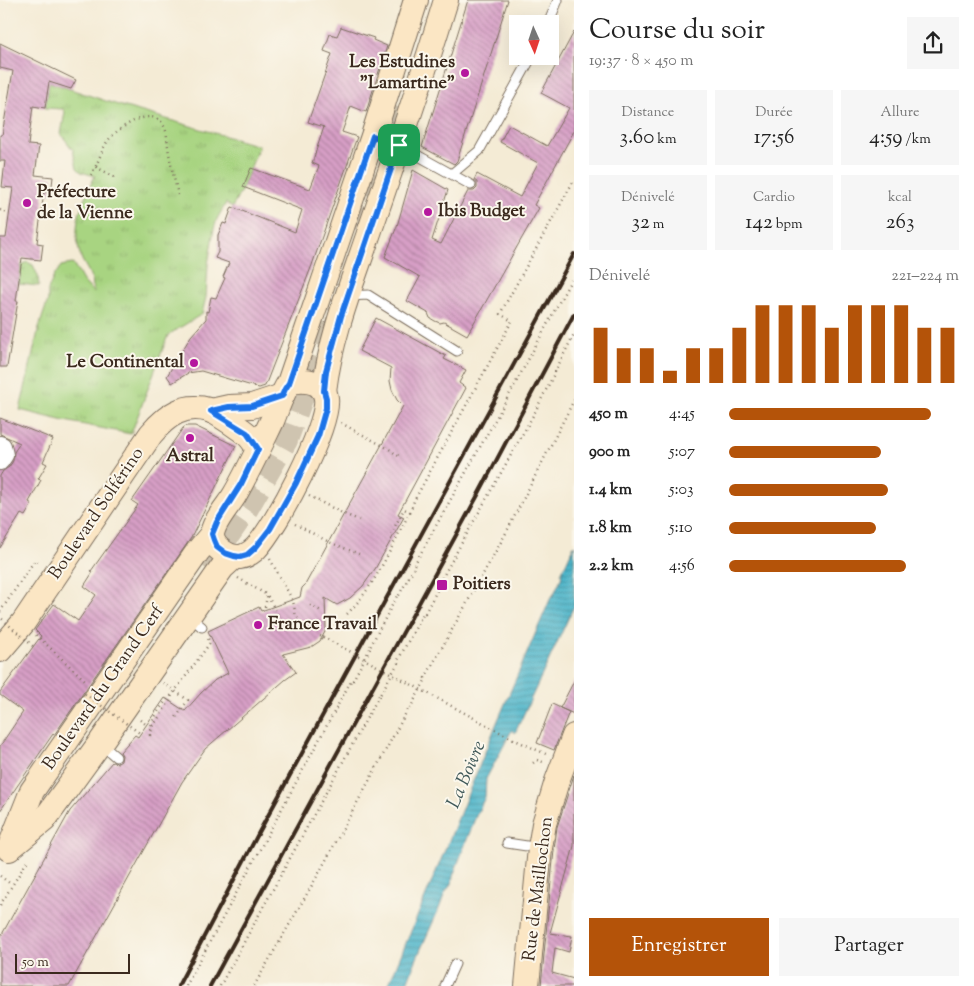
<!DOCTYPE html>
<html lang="fr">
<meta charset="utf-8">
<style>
:root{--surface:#fff;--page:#f6f6f6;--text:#222;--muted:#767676;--accent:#b45309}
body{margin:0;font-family:"Sorts Mill Goudy",serif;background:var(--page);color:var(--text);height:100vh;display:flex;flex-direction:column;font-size:19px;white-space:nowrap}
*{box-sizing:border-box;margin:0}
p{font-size:16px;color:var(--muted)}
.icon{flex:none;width:28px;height:28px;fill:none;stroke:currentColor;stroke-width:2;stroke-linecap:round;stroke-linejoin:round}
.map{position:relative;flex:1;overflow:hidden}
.sheet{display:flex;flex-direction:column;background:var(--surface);width:400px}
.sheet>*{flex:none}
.needle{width:32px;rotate:177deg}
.buttons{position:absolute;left:509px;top:15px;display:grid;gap:10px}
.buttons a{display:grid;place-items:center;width:50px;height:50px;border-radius:0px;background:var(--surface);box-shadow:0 5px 20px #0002;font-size:25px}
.scale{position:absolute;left:15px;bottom:12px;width:115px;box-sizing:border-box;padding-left:5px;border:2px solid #3b2a1e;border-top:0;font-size:14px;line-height:18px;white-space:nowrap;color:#3b2a1e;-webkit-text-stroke:4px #fbf7ec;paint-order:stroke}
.pin{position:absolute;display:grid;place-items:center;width:42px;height:42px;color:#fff;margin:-21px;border-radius:10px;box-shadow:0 2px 8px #0006}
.round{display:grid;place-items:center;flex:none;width:52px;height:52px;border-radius:0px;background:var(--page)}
.summary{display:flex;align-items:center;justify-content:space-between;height:85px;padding:0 15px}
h1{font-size:28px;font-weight:600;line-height:38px}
.stats{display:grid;grid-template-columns:repeat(3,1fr);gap:8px;height:85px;padding:5px 15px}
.stats div{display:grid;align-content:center;border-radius:0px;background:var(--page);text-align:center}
.stats b{font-size:21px;font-weight:600}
.stats small{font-size:14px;font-weight:400}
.stats p{font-size:14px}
.chart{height:140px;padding:10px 15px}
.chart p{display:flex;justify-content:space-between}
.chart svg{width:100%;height:90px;margin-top:5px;stroke:var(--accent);stroke-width:6}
.button{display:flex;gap:10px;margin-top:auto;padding:10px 15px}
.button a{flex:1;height:58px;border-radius:0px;background:var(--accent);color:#fff;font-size:20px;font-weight:600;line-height:58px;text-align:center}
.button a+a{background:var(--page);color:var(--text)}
ul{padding:0 15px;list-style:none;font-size:16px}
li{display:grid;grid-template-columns:80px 60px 1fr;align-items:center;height:38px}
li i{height:12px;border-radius:6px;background:var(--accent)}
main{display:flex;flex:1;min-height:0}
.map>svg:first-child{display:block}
</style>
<main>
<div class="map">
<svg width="574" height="986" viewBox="0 0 574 986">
<defs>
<pattern id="grass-tufts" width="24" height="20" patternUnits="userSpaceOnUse" patternTransform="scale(1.25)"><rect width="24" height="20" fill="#a8d481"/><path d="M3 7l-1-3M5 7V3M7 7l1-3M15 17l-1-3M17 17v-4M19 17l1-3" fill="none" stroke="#92b66f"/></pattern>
<pattern id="water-rules" width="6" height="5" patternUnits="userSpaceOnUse" patternTransform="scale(1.25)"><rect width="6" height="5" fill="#4bb4c9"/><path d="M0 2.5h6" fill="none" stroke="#4093a3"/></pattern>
<pattern id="building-back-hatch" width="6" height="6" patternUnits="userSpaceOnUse" patternTransform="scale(1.25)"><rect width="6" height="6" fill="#d79fc6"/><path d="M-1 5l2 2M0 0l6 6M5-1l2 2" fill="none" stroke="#b082a0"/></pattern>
</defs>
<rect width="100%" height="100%" fill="#fbf7ec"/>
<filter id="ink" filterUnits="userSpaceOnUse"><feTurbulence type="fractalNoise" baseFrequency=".02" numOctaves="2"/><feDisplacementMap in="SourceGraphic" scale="10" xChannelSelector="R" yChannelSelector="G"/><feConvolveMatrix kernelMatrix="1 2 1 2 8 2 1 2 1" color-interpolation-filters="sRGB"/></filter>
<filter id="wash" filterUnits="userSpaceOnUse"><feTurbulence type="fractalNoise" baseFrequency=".0096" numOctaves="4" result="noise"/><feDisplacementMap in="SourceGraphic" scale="20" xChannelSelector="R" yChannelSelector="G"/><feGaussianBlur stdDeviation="1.12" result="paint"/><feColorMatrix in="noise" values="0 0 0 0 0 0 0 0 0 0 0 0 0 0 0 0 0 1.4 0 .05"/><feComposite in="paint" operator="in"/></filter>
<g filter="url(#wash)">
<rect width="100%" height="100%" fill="#f4ebd5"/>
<!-- grass -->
<g fill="url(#grass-tufts)" stroke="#727f50">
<path d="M49,82L115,104L259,146L243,187L232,208L226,203L217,219L214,229L208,264L206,297L202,314L168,335L131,434L60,420L20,410L39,327L48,300V290L54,276L61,266L72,264L74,265L83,281L94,293C93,288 93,282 91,278C89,271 85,266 82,260C70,229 81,203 95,176L81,172L77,168L73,150L61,134L65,112L63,109L45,108Z"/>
<path d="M27,262L33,265L38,276L39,286L19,284L21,266Z"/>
</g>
<!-- water -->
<path fill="url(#water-rules)" stroke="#436f74" d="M574,545V606L515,733L512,730L486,779L485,797L476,816L453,876L452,884C443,893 443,900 438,911C427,936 415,960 406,986H388L450,838L498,720L552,595L553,596L562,576L561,574Z"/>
<g id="blocks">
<!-- building -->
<g fill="url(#building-back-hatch)">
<path d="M468,0H508L457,161L454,164L422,147Z"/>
<path d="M341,27L374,38L373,40L387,46L366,112L351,106L342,132L357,137L312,265L265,386L259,388L201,371L188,373L172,383L167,376L191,336L206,319V311L208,312L211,297L216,298L225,278L223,277L229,263L215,258L218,252V235L223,223L226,224L232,207L295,232L302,210L243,187L251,168L310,189L319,166L312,163L324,127L308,122L332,54L324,51L330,34L337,36Z"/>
<path d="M574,32V131L534,205L539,208L467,335L444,322L440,323L435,321L430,318L428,313L407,301L420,277L385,257L397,226L413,170L448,190L432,240L441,244L468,191H474L477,188V182L474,180L477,174L520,197L538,163L500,142L509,125L547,146L569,108L541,93Z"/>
<path d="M0,43L76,80L71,89L49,82L45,108L33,106L28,145L39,146L35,175L53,177L51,194L44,192L37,243L43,244L41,260L22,258L16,301H18L7,367H0V238H6L13,188L2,187L5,161H0V135H2L13,71L0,68Z"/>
<path d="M376,318L446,356L444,359L466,370L459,383L466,388L398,514L404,517L375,569L363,586L350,598L337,605L325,598L326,630L320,641L311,647L283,654L296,672L285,680L205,749L182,782L69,986H0V938L70,811L112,762L118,763L121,761L122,755L120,752L135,735L138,737L165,698L185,711L201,693L215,680L228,673L208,631L259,607L261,611L300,597L302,588L305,585L403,406L397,400L392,390L390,381L391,368L359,351Z"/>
<path d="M0,418L53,439L43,462L47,464L38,479L41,480L29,502L32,504L25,516L21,514L0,548V476L3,471L9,467L13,461L14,452L20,443L0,434Z"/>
<path d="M186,426H195L236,446L191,538L54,735L53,734L0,811V746L23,712L0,695V692L41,636L35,630L54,604L78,621L96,595L84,586L93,572L91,571L138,505L132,501L183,428Z"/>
<path d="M574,681V714L560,708Z"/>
<path d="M552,704L569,712L554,750L537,743Z"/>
<path d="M574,775V846L550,933L572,936L569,952L555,948L552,973L574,979V986H541L554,850L557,827Z"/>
</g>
</g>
</g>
<g filter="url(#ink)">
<use href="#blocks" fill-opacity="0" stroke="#7c6e5e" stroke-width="1"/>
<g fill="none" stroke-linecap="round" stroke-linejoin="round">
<!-- secondary-tunnel -->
<g stroke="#cfc4b0" stroke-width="24" stroke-dasharray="24 12" stroke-linecap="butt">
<path d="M358,230L398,107"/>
<path d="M205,568L247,508L286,440L313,366L333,307"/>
</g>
<!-- lane casing -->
<g stroke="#7c6e5e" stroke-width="11">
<g id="lane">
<path d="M548,24L558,0"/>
<path d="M374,136L399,145L471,185"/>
<path d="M453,173L479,151L532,56"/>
<path d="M348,296L368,295L457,351"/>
<path d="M187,622H196L202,627"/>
<path d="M101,744L116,757"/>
<path d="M507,843L540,848"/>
<path d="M445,986L455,964"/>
</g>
</g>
<!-- street casing -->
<g stroke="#7c6e5e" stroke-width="20">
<path id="street" d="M0,445L2,446L4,455L0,461"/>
</g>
<!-- secondary casing -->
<g stroke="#7c6e5e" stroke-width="26">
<g id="secondary">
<path d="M289,383C298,380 306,380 315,383C321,386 325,391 326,398C330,426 276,527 256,548C252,552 246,556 240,557C229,558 213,548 212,536C212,523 228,506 234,496C248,472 260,446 272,421C277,409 281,395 289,383L373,136L416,0"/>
<path d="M324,391C331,334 353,281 371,227C397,152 423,76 446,0"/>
<path d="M211,411L229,407L252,406L282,396"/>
<path d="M0,650L23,623L151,434C167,415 184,403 209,410C216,412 223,418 230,422C244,432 249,433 258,449"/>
<path d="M10,848L44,820L100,743L222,568L234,557"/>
<path d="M9,849L32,791L198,551L212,534"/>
<path d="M527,986L540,848L544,824L557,781L574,736"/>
</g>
</g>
<!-- path -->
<g stroke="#7c6e5e" stroke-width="2.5" stroke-dasharray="1 4" stroke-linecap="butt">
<path d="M96,167L115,177"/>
<path d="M91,175C99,163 102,146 111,137C121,126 154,105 164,126C168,133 167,145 169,153C171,167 175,181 178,195"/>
<path d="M0,210L10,212"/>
<path d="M341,423L389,449L400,457"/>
<path d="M309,496L344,514L359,520"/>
<path d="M410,512L414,501L512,321L500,314L574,180"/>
<path d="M295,524L329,542L359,554"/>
<path d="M270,559L293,601L296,616L301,620"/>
<path d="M238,578L267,595L278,615"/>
<path d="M310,605L323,612"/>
<path d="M265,607L267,596"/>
<path d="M0,612L35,560L39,563"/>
<path d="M347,614C376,585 391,547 410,512L404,509L391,534"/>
<path d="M36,635L86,681"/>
<path d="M320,636L323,637"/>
<path d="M163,683L188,700L175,719"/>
<path d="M140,720L147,725"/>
<path d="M150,735C148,724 163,702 172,695"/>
<path d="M150,736L153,726L170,701L172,695L210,643L207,636"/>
<path d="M513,739L548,755"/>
<path d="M533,763L537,760L543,762"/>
<path d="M0,876L12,885"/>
<path d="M0,905L28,860"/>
<path d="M186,986L352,679L353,680L371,647H370L397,596L398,597L414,568L413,567L513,388L571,280"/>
<path d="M220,986L380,694V695L398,663L397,662L424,612L425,613L442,581L441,580L535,412L574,334"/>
<path d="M254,986L319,873L408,709L409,710L426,679L425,678L506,533L574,400"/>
</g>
<!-- lane -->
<use href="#lane" stroke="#fff" stroke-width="9"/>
<!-- street -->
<use href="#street" stroke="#fff" stroke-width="18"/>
<!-- secondary -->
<use href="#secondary" stroke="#fbe6c4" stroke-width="24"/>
<!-- rail -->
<g stroke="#3b2a1e" stroke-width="4">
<path d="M178,986L258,834L574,254"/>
<path d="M210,986L478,495L574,314"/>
</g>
<!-- path-bridge -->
<g stroke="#7c6e5e" stroke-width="2.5" stroke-dasharray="1 4" stroke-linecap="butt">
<path d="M2,619L34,647"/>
<path d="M323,637L513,739"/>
<path d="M85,694L141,734"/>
</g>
</g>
</g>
<g fill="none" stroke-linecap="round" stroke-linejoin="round" filter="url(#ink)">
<!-- route casing -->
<g stroke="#fff" stroke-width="10">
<path id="route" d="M373,136L399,145L341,316L326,371L324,391L326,398V408L318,436L296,483L270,529L256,547L247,555L240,557L234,556L225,553L217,547L214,540L212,534L217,522L241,484L258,449L247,433L211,411L229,407L252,406L282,396L285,389L289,383Z"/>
</g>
<!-- route -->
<use href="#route" stroke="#1a73e8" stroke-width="6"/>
</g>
<!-- markers -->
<g fill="#b5179e" stroke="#fbf7ec" stroke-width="2">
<circle cx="465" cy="73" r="5"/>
<circle cx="27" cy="203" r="5"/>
<circle cx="428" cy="212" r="5"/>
<circle cx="194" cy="363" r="5"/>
<circle cx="190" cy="438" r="5"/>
<rect x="436" y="579" width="12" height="12" rx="2.5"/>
<circle cx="258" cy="625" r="5"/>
</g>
<g text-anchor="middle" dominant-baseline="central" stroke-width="4" stroke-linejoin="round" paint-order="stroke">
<!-- poi labels -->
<g font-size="18" font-weight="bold" fill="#3b2a1e" stroke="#fbf7ec" text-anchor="start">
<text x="455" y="63" text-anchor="end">Les Estudines<tspan x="455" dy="21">"Lamartine"</tspan></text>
<text x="37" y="193">Préfecture<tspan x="37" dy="21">de la Vienne</tspan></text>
<text x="438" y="212">Ibis Budget</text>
<text x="184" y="363" text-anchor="end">Le Continental</text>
<text x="190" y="457" text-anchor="middle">Astral</text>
<text x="453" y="585">Poitiers</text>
<text x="268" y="625">France Travail</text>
</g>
<!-- street labels -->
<g font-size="18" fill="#3b2a1e" stroke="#fbf7ec">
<text transform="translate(97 514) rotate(-56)">Boulevard Solférino</text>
<text transform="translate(104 688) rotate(-55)">Boulevard du Grand Cerf</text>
<text transform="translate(539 889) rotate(-83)">Rue de Maillochon</text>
</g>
<!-- water labels -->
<g font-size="19" font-style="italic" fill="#415a5a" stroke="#fbf7ec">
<text transform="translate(467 775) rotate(-67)">La Boivre</text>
</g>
</g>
</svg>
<div class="buttons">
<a><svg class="needle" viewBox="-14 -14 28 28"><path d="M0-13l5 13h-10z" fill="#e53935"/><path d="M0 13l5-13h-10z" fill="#767676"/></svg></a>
</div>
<div class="scale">50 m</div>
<div class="pin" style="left:399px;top:145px;background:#1e9e55"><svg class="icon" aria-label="arrive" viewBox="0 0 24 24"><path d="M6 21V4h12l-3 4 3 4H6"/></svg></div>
</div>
<section class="sheet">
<div class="summary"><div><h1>Course du soir</h1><p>19:37 · 8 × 450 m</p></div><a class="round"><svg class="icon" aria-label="share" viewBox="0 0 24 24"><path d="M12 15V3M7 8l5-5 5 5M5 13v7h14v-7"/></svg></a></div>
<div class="stats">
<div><p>Distance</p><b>3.60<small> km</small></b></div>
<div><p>Durée</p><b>17:56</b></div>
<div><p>Allure</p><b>4:59<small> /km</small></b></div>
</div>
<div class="stats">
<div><p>Dénivelé</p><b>32<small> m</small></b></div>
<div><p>Cardio</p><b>142<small> bpm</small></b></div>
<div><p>kcal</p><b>263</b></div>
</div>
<div class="chart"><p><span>Dénivelé</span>221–224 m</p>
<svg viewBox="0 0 160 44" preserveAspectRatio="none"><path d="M5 44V17M15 44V27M25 44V27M35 44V38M45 44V27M55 44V27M65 44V17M75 44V6M85 44V6M95 44V6M105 44V17M115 44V6M125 44V6M135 44V6M145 44V17M155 44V17"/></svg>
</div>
<ul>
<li><b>450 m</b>4:45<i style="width:88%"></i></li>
<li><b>900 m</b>5:07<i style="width:66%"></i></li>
<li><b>1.4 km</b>5:03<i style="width:69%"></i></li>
<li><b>1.8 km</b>5:10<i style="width:64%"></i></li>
<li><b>2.2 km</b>4:56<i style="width:77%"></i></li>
</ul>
<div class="button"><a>Enregistrer</a><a>Partager</a></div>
</section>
</main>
